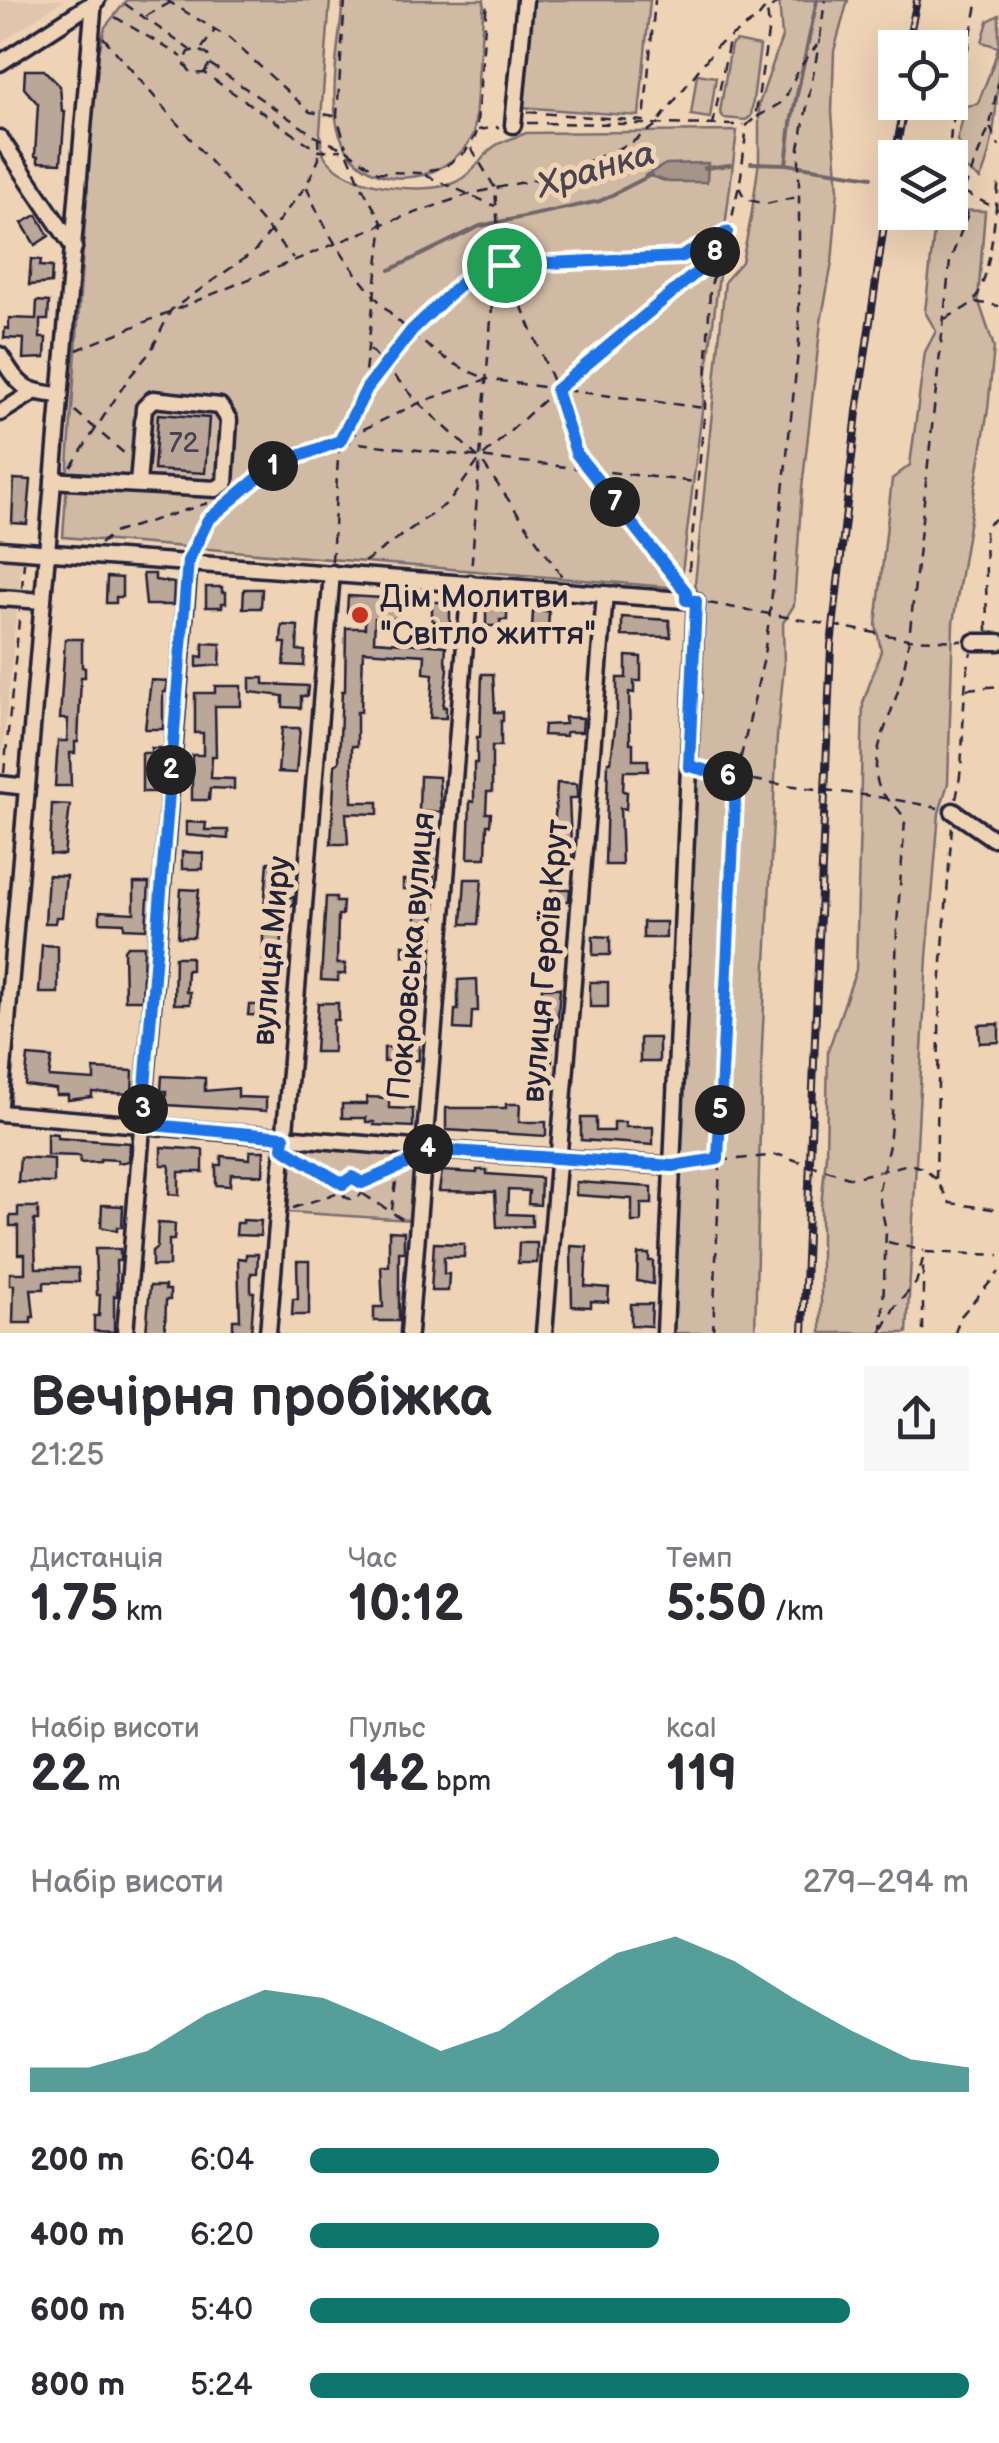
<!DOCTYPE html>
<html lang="uk">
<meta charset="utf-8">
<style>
:root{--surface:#fff;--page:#f7f7f7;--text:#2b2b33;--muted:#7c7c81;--accent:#0f766e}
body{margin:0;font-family:"Balsamiq Sans",sans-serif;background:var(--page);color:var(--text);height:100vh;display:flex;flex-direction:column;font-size:38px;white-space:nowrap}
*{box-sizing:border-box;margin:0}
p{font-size:32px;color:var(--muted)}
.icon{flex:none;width:55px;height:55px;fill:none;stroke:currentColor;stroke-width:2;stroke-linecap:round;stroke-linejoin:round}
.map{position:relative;height:1333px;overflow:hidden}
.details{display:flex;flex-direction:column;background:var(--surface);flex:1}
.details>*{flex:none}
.buttons{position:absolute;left:878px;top:30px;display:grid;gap:20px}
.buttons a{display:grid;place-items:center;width:90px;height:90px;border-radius:0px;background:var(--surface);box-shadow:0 10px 40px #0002;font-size:50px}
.pin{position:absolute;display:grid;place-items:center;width:85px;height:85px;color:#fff;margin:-42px;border:5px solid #fff;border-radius:50%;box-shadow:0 2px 10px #0007}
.km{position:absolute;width:50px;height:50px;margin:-25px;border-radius:50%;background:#222;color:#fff;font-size:28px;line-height:50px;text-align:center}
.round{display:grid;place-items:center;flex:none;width:105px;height:105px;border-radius:0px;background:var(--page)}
.head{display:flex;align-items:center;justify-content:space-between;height:170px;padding:0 30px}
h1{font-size:55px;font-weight:800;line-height:75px}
.figures{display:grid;grid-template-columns:repeat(3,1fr);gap:15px;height:170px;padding:10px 30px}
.figures div{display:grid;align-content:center}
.figures b{font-size:50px;font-weight:800}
.figures small{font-size:28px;font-weight:400}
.figures p{font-size:28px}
.chart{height:280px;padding:20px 30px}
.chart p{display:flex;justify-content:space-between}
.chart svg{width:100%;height:180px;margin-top:10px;fill:var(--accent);opacity:.7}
ul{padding:0 30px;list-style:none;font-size:32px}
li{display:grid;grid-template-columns:160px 120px 1fr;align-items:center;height:75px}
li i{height:25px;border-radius:12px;background:var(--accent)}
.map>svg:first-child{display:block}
</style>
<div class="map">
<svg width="999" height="1333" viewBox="0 0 999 1333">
<rect width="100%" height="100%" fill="#eed3b5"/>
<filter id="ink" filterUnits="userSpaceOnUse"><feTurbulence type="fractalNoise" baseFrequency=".01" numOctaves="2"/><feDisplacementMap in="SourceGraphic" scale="20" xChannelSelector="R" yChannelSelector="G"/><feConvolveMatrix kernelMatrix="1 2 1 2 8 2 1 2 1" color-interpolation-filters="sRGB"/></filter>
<g filter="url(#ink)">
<!-- built -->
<g fill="#dfc6ac">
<path d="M0,0H63L0,43Z"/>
<path d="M0,555L22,557L0,776Z"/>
</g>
<!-- green -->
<g fill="#d1baa4" stroke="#7a6e70" stroke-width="2.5">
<path d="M127,0H330L320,132C321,139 321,149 324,155C342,188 425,196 456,182C471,175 480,160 491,149C499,141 515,138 526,133L737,131L680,588L63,537L96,65L105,27Z"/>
<path d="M343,0H484L474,134C446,188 360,197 339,132C328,97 340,37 343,0Z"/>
<path d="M531,0H650L639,116L521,107Z"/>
<path d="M779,0H848L834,51L832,112L838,190L832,263L821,322L802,488L794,605L783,623L784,666L777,737L762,1046L755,1333H672L703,612L695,584L725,281L742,262L751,218L759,161V104L782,37Z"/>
<path d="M999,15C999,63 999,141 980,179L958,163L964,149L957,141L966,106L978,104C984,84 994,68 998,47L982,42L988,21Z"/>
<path d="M736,41L760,46L751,116L746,120L724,118L720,112L731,45Z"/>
<path d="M697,74L716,77L710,118L691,115Z"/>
<path d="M950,210L985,211L978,299L994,347L988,409L953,623L948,783L939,813L927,957L907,1333H821V1207L826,1155L828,1051L856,970L863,703L881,651L876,625L892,479L910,465L925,352L936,331L925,312L936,213Z"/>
<path d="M293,1145L415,1156L410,1220L288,1212Z"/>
</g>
<!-- water -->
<path fill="#a69489" stroke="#71666a" stroke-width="2.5" d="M708,163L707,182H669L646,175L666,164Z"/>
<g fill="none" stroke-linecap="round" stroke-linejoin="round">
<!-- stream -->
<g stroke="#71666a" stroke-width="4">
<path d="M751,163L786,164L872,177"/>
<path d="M786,164L791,123L817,0"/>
<path d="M705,168L730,165"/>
<path d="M390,270L480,226L600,201L651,175"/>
</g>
</g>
<!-- building -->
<g fill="#bba797" stroke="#22223b" stroke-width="2.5">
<path d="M25,70H44L60,86L62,111H65L61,163L38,162V157L35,156L38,104L24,88Z"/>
<path d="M37,215L49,236L35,245L22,223Z"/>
<path d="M31,259L41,260L40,266L52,267L51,283L29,285Z"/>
<path d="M37,301L49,302L48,320H40V338H46L45,358L23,359L24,339L4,338L5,328L9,329V318L36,319Z"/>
<path d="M158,414L209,418L205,473L154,470Z"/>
<path d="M14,479L31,480L27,524L12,523Z"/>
<path d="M143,574H155V580L174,583L173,605H146Z"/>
<path d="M107,577L122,578V597H116V603H106Z"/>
<path d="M206,587H222V592H226V603H222V607H206Z"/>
<path d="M244,589H262L261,608H243Z"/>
<path d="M348,596L400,599L399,619L375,618L374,641L446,646L445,661L448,669L443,707H446V718H430L433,674L424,673L425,655L363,651L361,712H357V746H352V802H378V814L346,813L348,844H331L335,765L339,762L342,691H345L346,628H365V613L347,612Z"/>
<rect x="432" y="602" width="18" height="21"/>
<path d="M486,608H507V620H500V626H486Z"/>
<path d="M533,611H549L548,632L532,631Z"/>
<path d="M622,617L669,620L671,637L622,636Z"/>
<path d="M282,625L298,626L297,650L305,651L304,666L284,665L286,643H281Z"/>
<path d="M65,639H82V667L85,668V677H81L78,742H75V753H70L71,786H55L58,741H67L68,719H60Z"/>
<path d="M203,643L221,644L220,665L197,667V656L203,657Z"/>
<path d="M626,656L641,657V681H634V693L629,692L630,743H633V760H648V771H624L623,791L627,792L626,809L620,808L622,865H605L608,762H611L617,711V678H626Z"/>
<path d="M482,674H493L495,712H503V721H501V746H492V792H487L486,813H491L490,825H487L486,858H468L470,801L474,802V763H477V737H480Z"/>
<path d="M250,678H264V684L308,686L307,696H301V708L283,707V696L250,692Z"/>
<path d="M151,680L167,681L166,692H163V729H145Z"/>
<path d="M215,686H241V706H215L216,756H212L211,778L234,779V789L210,788L209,800H192V755H203V733H195V693H215Z"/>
<path d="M565,717L583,718L582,732H566V736L543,735L544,725L565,724Z"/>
<path d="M282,728H300L296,773L278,772Z"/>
<path d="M151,748H161V757H155V776H160V786L158,792H142V753H151Z"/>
<path d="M420,776L439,777L441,812H419Z"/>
<path d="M557,783L577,784V798H569L572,867H557V861H553V851L559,852V833H554Z"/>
<path d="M52,804L70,805L64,855L50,854Z"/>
<path d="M186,822L206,823L205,830H228V839L186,835Z"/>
<path d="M415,838H435L432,923H416V914H423V894H415V889H403V880H415Z"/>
<path d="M182,852L203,853V869H182Z"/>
<path d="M268,862L287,863V878H282V897H294L293,905L264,908Z"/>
<path d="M48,875L66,876L62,917H56L55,923H45Z"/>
<path d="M465,879H482L478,924H462Z"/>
<path d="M134,883H149L146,929L124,928V923L100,922V911L134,913Z"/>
<path d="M181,889L199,890L194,937H178Z"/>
<path d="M551,889H570L569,901H561L560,929H544V921H537V911L550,908Z"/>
<path d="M326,897H336V902H343L342,915H338L337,964H345V974H338V981L321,980Z"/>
<rect x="643" y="922" width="23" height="16"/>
<path d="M263,929L282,930L281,978H263Z"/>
<path d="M411,934H422V946H428L427,956H403V945L411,946Z"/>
<path d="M593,936L610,937V955H593Z"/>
<path d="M42,945L58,946V993H39Z"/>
<path d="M127,946H144L142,1000H125L124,950Z"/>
<path d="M175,957H191V970H187L186,992H190V1004H174Z"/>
<path d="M477,979L478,1011H472L471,1030L454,1029L455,1010H458V980Z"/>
<rect x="590" y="982" width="18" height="25"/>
<path d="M542,988H560L556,1038H552V1071H535Z"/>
<path d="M260,999H277L276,1009L271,1008V1016L248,1015L249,1005H260Z"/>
<path d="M318,1003H338V1020H333V1052H315Z"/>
<path d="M999,1024V1042L980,1043L979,1025Z"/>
<rect x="640" y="1038" width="19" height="24"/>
<path d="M398,1041H419V1060L384,1062V1048L398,1047Z"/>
<path d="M28,1056L52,1058L49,1077L94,1080V1069L133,1071L132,1094L92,1092V1097L68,1100V1095H56V1089L25,1085Z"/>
<path d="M162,1076L205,1078V1091L238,1088V1097L266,1098V1111L166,1105V1091H161Z"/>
<path d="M367,1097L389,1098V1108L413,1109V1127L374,1125V1122H366V1118H342V1104H366Z"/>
<path d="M506,1104H520L519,1122H546V1136L446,1130V1108H506Z"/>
<path d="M581,1118H596V1131H614V1122H625V1127H653V1145L581,1140Z"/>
<path d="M47,1133L57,1134V1138L130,1143L129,1161L118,1163V1160L100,1159V1162L80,1163V1156L47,1155Z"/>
<path d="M161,1147L203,1150V1172H179V1195L169,1194L170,1169L169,1165H161Z"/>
<path d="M250,1151H264L263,1175L231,1174L230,1186L216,1185V1165H221V1156L250,1159Z"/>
<path d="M20,1157L54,1159V1183L18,1182Z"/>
<path d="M477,1170H487V1174L541,1178L540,1205L528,1204L529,1191L508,1190L507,1214L532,1215V1226L497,1227L495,1192L439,1191L442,1171L477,1173Z"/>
<path d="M576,1182L652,1187V1204H641V1222H632V1199L576,1195Z"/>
<path d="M102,1205L123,1206L122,1227H117V1231L101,1227Z"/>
<path d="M18,1207H38V1220H34L36,1268H78L79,1282H44V1289H31L34,1317H31V1323H13L14,1285H10V1273H25V1254H18V1226H10V1216H18Z"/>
<path d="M243,1220L261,1221L260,1236L236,1235L237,1223H243Z"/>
<path d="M158,1223L175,1224L174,1240H169V1266H152V1251L157,1247Z"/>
<path d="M389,1231L404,1232V1252H399V1321H374V1307H383L381,1266H389Z"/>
<path d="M434,1243L464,1244V1257H444V1274H449L448,1291H431Z"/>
<path d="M519,1243H537V1263H518Z"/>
<path d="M571,1246L587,1247L585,1286L609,1288L608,1302L591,1301V1307L572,1306Z"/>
<path d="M95,1249H120V1261H116L117,1296H114V1332L94,1331V1316H99L100,1295H97Z"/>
<path d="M246,1254H258L257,1273H251V1292H254L251,1333H233V1320H240L238,1258L246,1259Z"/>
<path d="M638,1254H649V1261H653V1284L637,1281Z"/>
<path d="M297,1261H309V1315H292L293,1299H298Z"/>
<path d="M150,1286H165V1290H170V1300H166L165,1333H146Z"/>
<path d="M631,1304H652L651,1326L631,1325Z"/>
</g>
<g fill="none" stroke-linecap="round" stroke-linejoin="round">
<!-- minor casing -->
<g stroke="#22223b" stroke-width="21">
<g id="minor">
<path d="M0,63L97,0"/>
<path d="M513,125L525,0"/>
<path d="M0,138L74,248"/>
<path d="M0,355C19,385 22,392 59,395"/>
<path d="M0,413L32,393"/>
<path d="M53,480L67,481L216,489L225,483L229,420L220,406L153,399L144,408L138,485"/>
<path d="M0,549L696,601L665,1333"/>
<path d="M0,598L43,601"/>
<path d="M974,642H999"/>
<path d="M0,784L27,787"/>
<path d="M953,811L992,838H999"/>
<path d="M0,1105L94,0"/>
<path d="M0,1113L424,1149L673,1166"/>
<path d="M125,1333L189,561"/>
<path d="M268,1333L332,573"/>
<path d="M409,1333L470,583"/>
<path d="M544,1333L605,594"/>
</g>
</g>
<!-- path -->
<g stroke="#22223b" stroke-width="2.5" stroke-dasharray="10 8" stroke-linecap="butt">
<path d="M166,0L229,38L310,112L335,116"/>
<path d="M345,0L337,116L346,147"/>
<path d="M125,4L190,50"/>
<path d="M146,16L175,0"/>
<path d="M115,17L182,57"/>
<path d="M103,37L293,258"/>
<path d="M820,38L825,0"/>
<path d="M202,48L215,30"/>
<path d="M210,64L318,138L347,150L378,172L421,173L446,166L465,152L476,135L487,0"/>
<path d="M204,73L210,63L208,55L197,49L189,52L184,63L192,74L204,73L319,151L342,150"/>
<path d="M527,112L644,121L655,0"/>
<path d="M757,117L784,101L798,70L817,45"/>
<path d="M527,123L744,125"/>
<path d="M713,125L729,40"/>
<path d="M990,127L999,146"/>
<path d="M478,130L499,127"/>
<path d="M471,148L495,188L498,231L471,572"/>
<path d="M348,154L362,187L383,224L362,396"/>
<path d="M949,158L951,130L978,0"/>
<path d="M425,175L495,206"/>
<path d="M307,187C333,259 410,351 483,377"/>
<path d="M739,187L745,199L766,204L797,197"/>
<path d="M964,190L990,125L999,79"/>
<path d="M964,192L999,210"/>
<path d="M505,265L681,257L726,232"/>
<path d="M975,302L999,306"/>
<path d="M945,319C953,314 966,309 973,302C991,282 996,205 999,177"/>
<path d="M370,349L419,403L480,459L563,578"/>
<path d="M77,350L383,224L470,194L559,174L631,143L655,126L717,46L757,19L772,0"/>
<path d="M75,411L126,455"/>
<path d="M341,441L696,482"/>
<path d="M71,467L128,379L151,351L171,310L255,251L306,186L319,159L318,139"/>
<path d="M235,493L271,467L339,441L421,402L487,379L556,389L665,295L710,261L730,227"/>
<path d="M100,544L113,533L208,503"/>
<path d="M193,550L208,520L237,495"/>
<path d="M332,561L339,441L367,388L412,330L498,249L556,389L576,453L682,587"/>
<path d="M364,562L449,502L480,459L556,389L705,408"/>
<path d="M22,588L24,562"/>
<path d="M687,589L705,408L710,288L730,227L741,176L747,125L755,118L769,26L767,11L781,0"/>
<path d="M708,603L909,639L962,641"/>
<path d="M987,631L985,527L999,516"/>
<path d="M967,689L999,686"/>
<path d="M700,769C779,789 859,790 938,808"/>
<path d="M4,773L20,611"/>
<path d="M956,799C967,751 959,701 971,653"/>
<path d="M297,1156L343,1184"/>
<path d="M684,1164L779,1155L852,1178L909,1164L923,1168L936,1179L950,1203L999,1210"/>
<circle cx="352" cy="1188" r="11"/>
<path d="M936,1179L940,989L952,826"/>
<path d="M362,1183L411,1162"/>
<path d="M363,1194L407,1222"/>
<path d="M293,1208L342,1191"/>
<path d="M392,1210L398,1168"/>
<path d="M888,1242L924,1251"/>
<path d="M923,1267V1333"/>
<path d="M883,1329L894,1308L916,1283L925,1252L999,1255"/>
<path d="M713,1333L736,778L763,662L770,612L799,343V148L820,39"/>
<path d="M882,1333L886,1230L878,1193L889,1145L892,1114L897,925L905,821C900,805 883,801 878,784C870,757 887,726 895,700C902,680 906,660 909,639L950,261L967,216L963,192L950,165"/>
<path d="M955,1333L960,1317L999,1272"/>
</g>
<!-- minor -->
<use href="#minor" stroke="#eed3b5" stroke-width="14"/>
<!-- rail casing -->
<g stroke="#22223b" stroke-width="8">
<g id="rail">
<path d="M907,48L917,0"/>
<path d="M803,1333L831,646L857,412L891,177L905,102"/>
</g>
</g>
<!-- rail -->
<use href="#rail" stroke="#eed3b5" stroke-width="4" stroke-dasharray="11" stroke-linecap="butt"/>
</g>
</g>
<g fill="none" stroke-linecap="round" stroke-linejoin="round" filter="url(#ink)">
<!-- route casing -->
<g stroke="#fff" stroke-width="20">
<path id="route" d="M727,232L710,261L556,390L576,453L686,592V600L696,601L689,766L736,778L718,1159L673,1166L424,1149V1156L362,1183L352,1177L343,1184L283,1148L284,1137L142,1124L188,561L208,520L272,466L340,441L367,388L412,330L498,248L504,265L681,257Z"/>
</g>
<!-- route -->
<use href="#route" stroke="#1a73e8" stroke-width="12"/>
</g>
<!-- markers -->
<circle fill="#c8321e" stroke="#eed3b5" stroke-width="4" cx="360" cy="615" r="10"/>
<g text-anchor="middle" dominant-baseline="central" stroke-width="10" stroke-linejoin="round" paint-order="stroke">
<!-- number labels -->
<g font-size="28" fill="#484352">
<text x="184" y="443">72</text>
</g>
<!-- poi labels -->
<g font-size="32" fill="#22223b" stroke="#eed3b5" text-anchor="start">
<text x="380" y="597">Дім Молитви<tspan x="380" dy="37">"Світло життя"</tspan></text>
</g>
<!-- street labels -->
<g font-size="32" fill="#22223b" stroke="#eed3b5">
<text transform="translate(272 951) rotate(-85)">вулиця Миру</text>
<text transform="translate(412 956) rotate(-85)">Покровська вулиця</text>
<text transform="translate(546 961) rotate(-85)">вулиця Героїв Крут</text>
</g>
<!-- water labels -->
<g font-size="35" font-style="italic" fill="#4a4452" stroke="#eed3b5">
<text transform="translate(596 170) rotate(-17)">Хранка</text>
</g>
</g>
</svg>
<div class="buttons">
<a><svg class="icon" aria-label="locate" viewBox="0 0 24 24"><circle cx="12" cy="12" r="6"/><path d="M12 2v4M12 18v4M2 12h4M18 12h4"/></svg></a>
<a><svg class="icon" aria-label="layers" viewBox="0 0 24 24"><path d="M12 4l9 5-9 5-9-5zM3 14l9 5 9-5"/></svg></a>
</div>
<div class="pin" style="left:504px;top:265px;background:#1e9e55"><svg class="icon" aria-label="arrive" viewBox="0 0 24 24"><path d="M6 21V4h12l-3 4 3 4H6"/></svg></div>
<b class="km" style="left:273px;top:466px">1</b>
<b class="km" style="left:171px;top:770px">2</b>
<b class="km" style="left:143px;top:1109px">3</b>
<b class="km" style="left:428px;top:1149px">4</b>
<b class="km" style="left:720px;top:1110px">5</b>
<b class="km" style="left:728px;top:776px">6</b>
<b class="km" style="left:615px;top:502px">7</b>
<b class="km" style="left:715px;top:252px">8</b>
</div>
<section class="details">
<div class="head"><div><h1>Вечірня пробіжка</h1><p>21:25</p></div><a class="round"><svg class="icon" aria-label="share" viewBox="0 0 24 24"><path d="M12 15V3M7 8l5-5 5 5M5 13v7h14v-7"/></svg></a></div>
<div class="figures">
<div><p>Дистанція</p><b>1.75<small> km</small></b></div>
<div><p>Час</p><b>10:12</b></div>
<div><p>Темп</p><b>5:50<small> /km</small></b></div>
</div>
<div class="figures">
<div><p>Набір висоти</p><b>22<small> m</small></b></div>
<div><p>Пульс</p><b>142<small> bpm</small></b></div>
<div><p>kcal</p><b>119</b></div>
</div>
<div class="chart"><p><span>Набір висоти</span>279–294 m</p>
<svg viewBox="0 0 160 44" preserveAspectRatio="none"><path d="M0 44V38L10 38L20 34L30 25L40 19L50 21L60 27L70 34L80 29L90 19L100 10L110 6L120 12L130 21L140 29L150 36L160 38V44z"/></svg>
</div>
<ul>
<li><b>200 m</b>6:04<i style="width:62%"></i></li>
<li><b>400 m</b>6:20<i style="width:53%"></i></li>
<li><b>600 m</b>5:40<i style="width:82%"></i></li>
<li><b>800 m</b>5:24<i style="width:100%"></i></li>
</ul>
</section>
